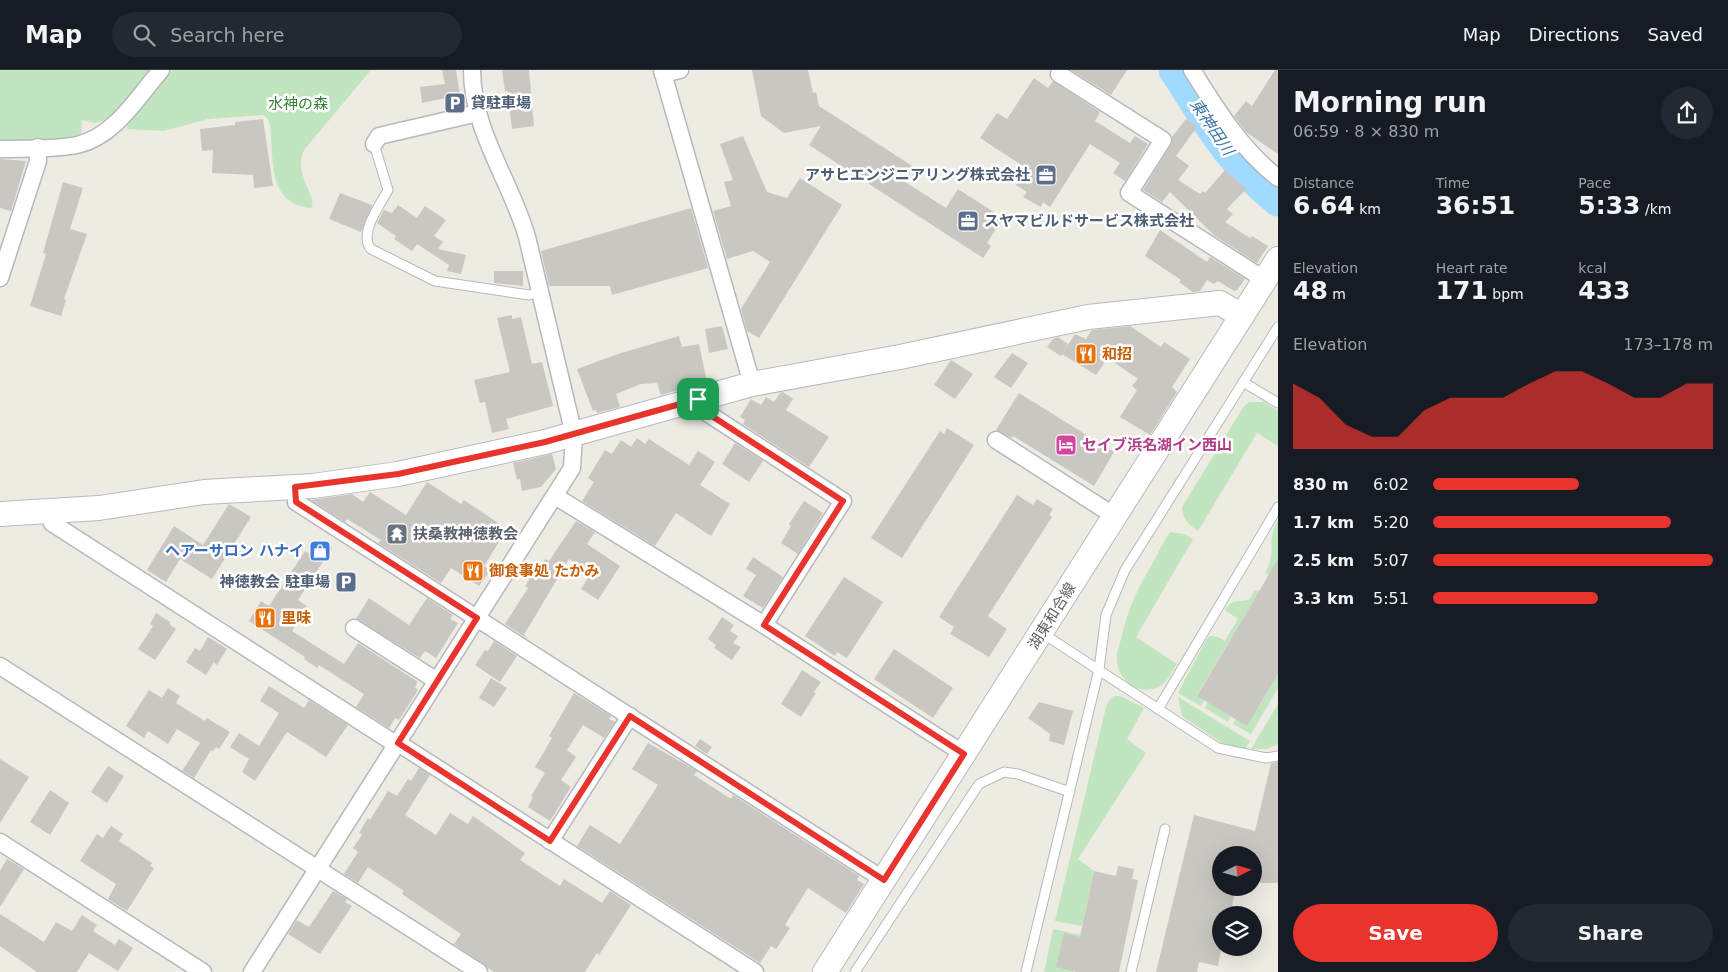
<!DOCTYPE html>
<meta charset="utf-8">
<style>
:root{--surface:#171b24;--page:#242831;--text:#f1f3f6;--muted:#9ea1a6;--line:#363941;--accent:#e9342e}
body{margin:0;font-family:"DejaVu Sans","Noto Sans JP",sans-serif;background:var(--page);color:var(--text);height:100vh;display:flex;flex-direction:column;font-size:19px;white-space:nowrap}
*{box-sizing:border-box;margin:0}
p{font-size:16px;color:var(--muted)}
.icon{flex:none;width:28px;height:28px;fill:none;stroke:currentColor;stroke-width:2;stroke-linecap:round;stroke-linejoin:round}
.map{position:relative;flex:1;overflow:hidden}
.details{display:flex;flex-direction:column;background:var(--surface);width:450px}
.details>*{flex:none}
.needle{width:32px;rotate:84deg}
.buttons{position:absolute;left:1212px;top:776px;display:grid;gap:10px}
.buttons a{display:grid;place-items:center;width:50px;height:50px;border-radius:50%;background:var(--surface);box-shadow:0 5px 20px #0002;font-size:25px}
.pin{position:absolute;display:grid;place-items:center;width:42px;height:42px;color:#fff;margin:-21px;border-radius:10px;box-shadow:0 2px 8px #0006}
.round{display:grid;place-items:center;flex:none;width:52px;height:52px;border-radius:26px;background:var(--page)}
.headline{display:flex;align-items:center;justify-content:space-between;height:85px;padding:0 15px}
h1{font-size:28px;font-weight:600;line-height:38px}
.stats{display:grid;grid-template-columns:repeat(3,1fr);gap:8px;height:85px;padding:5px 15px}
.stats div{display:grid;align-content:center}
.stats b{font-size:25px;font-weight:600}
.stats small{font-size:14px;font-weight:400}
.stats p{font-size:14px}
.chart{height:140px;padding:10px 15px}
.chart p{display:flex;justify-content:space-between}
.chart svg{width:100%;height:90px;margin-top:5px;fill:var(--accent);opacity:.7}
.primary-button{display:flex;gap:10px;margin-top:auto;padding:10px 15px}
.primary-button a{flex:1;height:58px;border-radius:30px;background:var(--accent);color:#fff;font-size:20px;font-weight:600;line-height:58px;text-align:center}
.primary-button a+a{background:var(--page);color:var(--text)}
ul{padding:0 15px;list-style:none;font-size:16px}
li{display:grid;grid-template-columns:80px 60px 1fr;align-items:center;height:38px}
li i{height:12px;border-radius:6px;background:var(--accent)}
header{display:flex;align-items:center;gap:30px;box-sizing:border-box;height:70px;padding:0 25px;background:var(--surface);border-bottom:1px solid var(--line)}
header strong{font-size:24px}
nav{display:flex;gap:28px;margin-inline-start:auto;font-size:18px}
.search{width:350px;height:45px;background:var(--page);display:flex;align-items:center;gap:12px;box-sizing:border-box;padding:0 18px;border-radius:28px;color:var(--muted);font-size:19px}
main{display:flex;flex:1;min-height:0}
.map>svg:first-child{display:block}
</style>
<header>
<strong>Map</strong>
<div class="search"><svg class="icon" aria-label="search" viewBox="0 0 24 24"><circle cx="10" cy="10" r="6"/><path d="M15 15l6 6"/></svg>Search here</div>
<nav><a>Map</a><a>Directions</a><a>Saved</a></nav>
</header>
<main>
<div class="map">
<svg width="1278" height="902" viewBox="0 0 1278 902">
<rect width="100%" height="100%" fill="#eeebe3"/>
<!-- green -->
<g fill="#c0e5bf">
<path d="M0,0H151L108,49L94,53L82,50L81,65L59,69L0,71Z"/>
<path d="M172,0H371L304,80C292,105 319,127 311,138C267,134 274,89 270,56L268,49L263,45L208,49L164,61L127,59L128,51Z"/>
<path d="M1249,332H1265L1278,341V376L1257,363L1198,461C1188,454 1183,450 1182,437L1244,336Z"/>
<path d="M1278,451V489L1269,505L1265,503C1278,481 1265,472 1278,451Z"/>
<path d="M1170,462L1185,464L1193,469L1136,567L1177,594C1172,602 1167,613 1158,617C1140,626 1118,611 1117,591C1116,584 1119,576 1121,569C1128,537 1139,516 1155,489C1160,480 1164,470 1170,462Z"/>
<path d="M1255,520L1259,521L1197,625L1204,630L1201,636L1178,623L1206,570L1210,566L1218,567L1225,571L1238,549L1225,540C1232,529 1237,532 1249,530Z"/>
<path d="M1278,604V618L1251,664L1233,654L1236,649L1247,656Z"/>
<path d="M1114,626H1120L1144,638L1127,669L1146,683L1078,789L1094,801L1082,856L1055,851L1106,637L1110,629Z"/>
<path d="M1178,627L1250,671L1245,679L1222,673L1182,646Z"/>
<path d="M1208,632L1231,646L1228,652L1205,638Z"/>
<path d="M1278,634V674L1267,679H1251Z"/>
<path d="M1053,859L1081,865L1073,902H1044Z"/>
</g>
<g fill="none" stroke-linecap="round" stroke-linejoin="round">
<!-- river -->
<path stroke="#a2daff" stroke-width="31" d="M1174,0C1209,53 1227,90 1278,131"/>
</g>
<!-- building -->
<g fill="#cac7c2">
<path d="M442,0H456L460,25L422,33L420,17L445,14Z"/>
<path d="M502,0H529L534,56L512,59L507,21H505Z"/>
<path d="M752,0H808L813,23L816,22L819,36L914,97L905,112L946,138L958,119L1003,148L987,173L991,176L983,188L809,75L821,56L784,63L761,46Z"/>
<path d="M1071,0H1127L1111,25Z"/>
<path d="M1275,0H1278V84L1246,62L1234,46L1246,31L1252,36Z"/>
<path d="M1034,8L1048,18L1053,11L1100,42L1095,51L1130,73L1135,66L1148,74L1125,111L1113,103L1120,93L1090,74L1050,137L1043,132L1041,137L1023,127L1027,122L1016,115L1026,98L980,68L997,43L1007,49Z"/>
<path d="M263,49L273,116L254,118L253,105L212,103L213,80L202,81L200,59L235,55V52Z"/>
<path d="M1186,49L1197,57L1176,86L1189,96L1178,110L1200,124L1203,121L1205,123L1225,100L1246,119L1227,139L1233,144L1225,152L1250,168L1252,166L1268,176L1257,193L1215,166L1170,122L1162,132L1143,120L1171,75L1172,67Z"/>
<path d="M743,66L767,122L787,128L800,108L842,135L759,268L747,261L741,239L770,192L753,181L727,189L713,141L731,136L724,112L733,110L720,74Z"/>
<path d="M0,89L26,91L11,141L0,138Z"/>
<path d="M63,112L83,118L70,159L87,164L64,229L66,230L61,246L30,236L46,184L43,183Z"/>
<path d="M340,123L372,135L361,162L329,149Z"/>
<path d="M398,135L417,148L425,136L446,150L434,166L443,172L438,179L466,185L461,204L447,201L449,195L417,174L412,181L394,169L396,166L377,153L384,140L392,143Z"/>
<path d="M691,138L708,198L612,225L610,216H549L541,181Z"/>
<path d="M1160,160L1207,192L1210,187L1245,209L1237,220L1234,221L1218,211L1214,214L1207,210L1200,221L1193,222L1179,212L1181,210L1145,186Z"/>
<path d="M494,201H523V216L494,213Z"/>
<path d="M512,245V249L521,247L532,294L542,292L553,336L506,349L509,359L492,363L485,332L480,333L474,310L510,302L497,248Z"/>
<path d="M722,256L728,279L709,283L705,259Z"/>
<path d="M1130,256L1161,277L1164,272L1190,289L1172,317L1177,322L1150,365L1120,347L1137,320L1132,316L1138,309L1108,288L1096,305L1062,284L1075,264L1086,269L1092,260Z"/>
<path d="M679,266L682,277L699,274L707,312L661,325L657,313L641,314L616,324L620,337L597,343L596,340L593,341L577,299L618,284Z"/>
<path d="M1058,267L1068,274L1061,286L1047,277L1053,269Z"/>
<path d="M1012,283L1028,293L1011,318L994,307Z"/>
<path d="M951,290L973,304L955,329L934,315Z"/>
<path d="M783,322L793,329L786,340L829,367L809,397L743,354L745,350L740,347L751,329L761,335L766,327L774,332L780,323Z"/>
<path d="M1019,323L1114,382L1094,416L1013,366L1012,368L996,360Z"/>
<path d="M947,358L974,375L902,488L871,468L940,361L944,364Z"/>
<path d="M637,368L645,374L649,369L689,395L698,381L715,392L700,415L730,434L711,466L676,443L655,476L582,431L594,412L588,408L605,380L612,384L621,370L631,377Z"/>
<path d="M735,373L763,391L749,412L722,394Z"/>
<path d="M552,384L556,399L541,417L522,421L520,409L517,410L513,393Z"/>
<path d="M427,412L461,434L464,430L507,459L484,496L490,500L479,516L451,498L441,513L378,473L381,470L347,449L345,452L311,430L352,424L363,432L370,422L406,445Z"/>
<path d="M1017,425L1033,435L1037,429L1053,439L1049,445L1052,447L988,546L1007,559L989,587L950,564L954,557L939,547Z"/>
<path d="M804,431L823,443L798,484L781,473L791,456L789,454Z"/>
<path d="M229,434L251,447L212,509L180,489L166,512L147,500L174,456L203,475Z"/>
<path d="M576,451L595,462L587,474L620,496L598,530L581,519L591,503L569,489L524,565L528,569L505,554L528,518L525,516L537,498L539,499L545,489L549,491Z"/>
<path d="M319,470L332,478L298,530L307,536L292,561L344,594L358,573L418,612L415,617L418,620L399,650L395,648L389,658L356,637L364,624L319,595L317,598L304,589L305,587L249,551L261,531L269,536L305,481L310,484Z"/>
<path d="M753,487L783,507L763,538L743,526L756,505L746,499Z"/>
<path d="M1278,489V604L1247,656L1197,626Z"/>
<path d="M844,507L883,532L847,588L837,582L835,586L805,566Z"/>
<path d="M369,528L409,555L427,528L453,545L450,549L458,553L436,588L425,581L420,588L356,549Z"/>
<path d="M156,543L170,552L169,554L176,559L155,590L138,579L153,556L150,554Z"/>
<path d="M722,547L734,555L730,561L738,566L733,573L741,577L732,590L714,578L716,575L708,569Z"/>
<path d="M208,567L227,579L217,595L214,592L206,605L186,592L195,578L200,581Z"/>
<path d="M494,571L517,586L500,612L475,595L485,580L488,581Z"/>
<path d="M894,579L953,618L933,648L874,609Z"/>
<path d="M802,600L821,612L814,622L816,623L801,647L781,634Z"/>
<path d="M491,608L507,618L494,637L479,628Z"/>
<path d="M269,616L304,638L309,630L348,655L326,687L287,662L255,711L242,702L249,689L230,677L239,663L259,676L279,643L260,631Z"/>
<path d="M168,618L180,626L176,633L205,651L207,648L230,662L219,679L216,677L213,681L211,680L194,708L182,701L200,673L177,659L168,674L148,661L144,668L126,656L149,620L162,628Z"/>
<path d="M574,623L611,646L609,649L615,652L604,668L583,655L567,680L576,687L561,710L571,717L550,751L528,737L533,727L531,726L545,703L535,697L552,668L549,666Z"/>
<path d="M1039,632L1073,641L1064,675L1049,671L1050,664L1028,648Z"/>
<path d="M700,669L712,677L707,684L695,676Z"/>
<path d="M648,673L697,701L694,705L731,729L733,725L859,806L857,810L864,814L846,843L808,818L785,855L790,858L776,879L771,876L760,893L577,776L590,755L620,774L658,715L632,699Z"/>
<path d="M0,689L29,707L0,753Z"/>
<path d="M1278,692V813H1261L1254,807V785H1221V818H1236L1230,845H1221V880L1218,896L1199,892L1197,902H1156L1194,745L1255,761L1271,693Z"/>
<path d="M108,696L124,706L107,733L91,722Z"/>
<path d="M419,698L430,705L405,745L436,765L450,743L468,754L473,746L525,783L520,790L560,816L564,809L602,833L610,821L631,835L599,885L597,883L585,902H494L454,874L461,864L402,824L404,821L368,797L358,813L344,804L358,782L353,778L362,765L359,763L368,748L370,750L388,721L397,726L408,709L411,711Z"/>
<path d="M50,720L69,733L50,765L30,752Z"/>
<path d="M111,756L123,764L119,771L152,793L150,796L154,798L127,841L108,829L116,814L80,791L97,764L103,768Z"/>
<path d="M7,789L24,799L0,837V801Z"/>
<path d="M1118,796L1134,799L1132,809L1138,810L1119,902H1076L1056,897L1064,863L1080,867L1094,801L1116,806Z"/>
<path d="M333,821L347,829L345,832L352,836L320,884L288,864L297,850L309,857Z"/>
<path d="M0,844L44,872L56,852L72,861L82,845L97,855L93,861L115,875L119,869L133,878L118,901L89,883L77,902H37L0,876Z"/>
</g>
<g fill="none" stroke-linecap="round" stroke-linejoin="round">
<!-- lane casing -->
<g stroke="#b5b9bd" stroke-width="11">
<g id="lane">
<path d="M374,74L388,120C380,135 358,164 371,179L435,211L529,225L540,222"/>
<path d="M1243,312L1278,333"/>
<path d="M1042,563L1218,678L1266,688L1278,686"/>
<path d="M1158,639L1278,437"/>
<path d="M855,902L979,714L1004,702L1018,704L1070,722"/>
<path d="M1026,902L1099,599L1106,545L1125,500L1278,257"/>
<path d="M1131,902L1165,759"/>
</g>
</g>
<!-- street casing -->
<g stroke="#b5b9bd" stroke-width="19">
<g id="street">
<path d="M662,0L752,314"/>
<path d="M1192,0C1217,40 1241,79 1278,108"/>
<path d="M663,4L680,0"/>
<path d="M1059,4L1163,70L1129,123L1265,210"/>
<path d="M374,74L379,66L478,43"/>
<path d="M0,79C25,78 52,80 77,75C114,67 138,27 161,0"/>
<path d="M0,208L38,91V77"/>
<path d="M698,329L701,339L843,431L764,555"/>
<path d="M996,370L1116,447"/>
<path d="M295,417L296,432L884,810"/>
<path d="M555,426L764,555L964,684"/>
<path d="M52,442V453L397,675"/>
<path d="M354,558L437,611"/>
<path d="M0,596L479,902"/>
<path d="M398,673L755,902"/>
<path d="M550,771L630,646"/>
<path d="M0,772L203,902"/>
<path d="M252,902L572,398L574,365L527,167C511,111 472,61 472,0"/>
</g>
</g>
<!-- secondary casing -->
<g stroke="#b6babf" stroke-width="26">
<g id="secondary">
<path d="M0,444L99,438L204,422L313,416L398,404L545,372L752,314L900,287L1088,247L1220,233L1242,246"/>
<path d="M825,902L1278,189"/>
</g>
</g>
<!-- lane -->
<use href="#lane" stroke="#fff" stroke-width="9"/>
<!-- street -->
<use href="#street" stroke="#fff" stroke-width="16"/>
<!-- secondary -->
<use href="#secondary" stroke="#fff" stroke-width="24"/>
</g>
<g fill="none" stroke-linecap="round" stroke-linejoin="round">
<!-- route casing -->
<g stroke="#fff" stroke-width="10">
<path id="route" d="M698,329L701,339L843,431L764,555L964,684L884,810L630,646L550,771L398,673L477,548L296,432L295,417L398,404L545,372Z"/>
</g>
<!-- route -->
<use href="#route" stroke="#e9342e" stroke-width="6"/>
</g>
<!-- icons -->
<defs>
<g id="parking-square" transform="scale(1.125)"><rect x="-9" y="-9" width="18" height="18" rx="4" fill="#5c6f8a" stroke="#fff"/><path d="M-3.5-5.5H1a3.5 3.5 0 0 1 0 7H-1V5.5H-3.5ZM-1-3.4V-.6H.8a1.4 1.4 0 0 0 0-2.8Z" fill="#fff"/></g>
<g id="office-square" transform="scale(1.125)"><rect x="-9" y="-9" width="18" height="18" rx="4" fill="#5c6f8a" stroke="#fff"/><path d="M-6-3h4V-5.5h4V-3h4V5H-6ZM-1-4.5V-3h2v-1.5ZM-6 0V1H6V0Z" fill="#fff"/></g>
<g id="restaurant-square" transform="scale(1.125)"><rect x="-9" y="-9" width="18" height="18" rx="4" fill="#e8710a" stroke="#fff"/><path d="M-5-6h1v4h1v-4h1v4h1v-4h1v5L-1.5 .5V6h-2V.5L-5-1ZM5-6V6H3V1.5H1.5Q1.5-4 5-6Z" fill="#fff"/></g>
<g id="hotel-square" transform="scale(1.125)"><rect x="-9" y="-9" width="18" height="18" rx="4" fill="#d1479c" stroke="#fff"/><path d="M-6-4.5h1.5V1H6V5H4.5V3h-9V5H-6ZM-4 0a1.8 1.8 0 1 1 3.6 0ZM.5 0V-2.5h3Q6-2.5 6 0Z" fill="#fff"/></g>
<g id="temple-square" transform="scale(1.125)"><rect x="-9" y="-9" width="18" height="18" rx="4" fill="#6b7280" stroke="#fff"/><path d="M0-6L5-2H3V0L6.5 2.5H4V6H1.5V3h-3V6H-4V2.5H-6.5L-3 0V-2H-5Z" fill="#fff"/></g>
<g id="shop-square" transform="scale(1.125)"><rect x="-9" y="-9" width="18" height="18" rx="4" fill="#3f7fe0" stroke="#fff"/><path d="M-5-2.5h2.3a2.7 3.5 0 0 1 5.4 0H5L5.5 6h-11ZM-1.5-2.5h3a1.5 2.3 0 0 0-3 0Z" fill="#fff"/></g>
</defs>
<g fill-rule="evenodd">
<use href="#parking-square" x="455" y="33"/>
<use href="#office-square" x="1046" y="105"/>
<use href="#office-square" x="968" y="151"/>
<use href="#restaurant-square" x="1086" y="284"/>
<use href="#hotel-square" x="1066" y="375"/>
<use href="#temple-square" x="397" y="464"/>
<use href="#shop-square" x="320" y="481"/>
<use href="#restaurant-square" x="473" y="501"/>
<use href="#parking-square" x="346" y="512"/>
<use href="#restaurant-square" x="265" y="548"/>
</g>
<g text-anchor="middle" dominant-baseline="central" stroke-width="5" stroke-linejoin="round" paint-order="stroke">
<!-- service labels -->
<g font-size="15" font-weight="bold" fill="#4e5e75" stroke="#fff" text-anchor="start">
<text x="471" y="33">貸駐車場</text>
<text x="1030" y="105" text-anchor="end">アサヒエンジニアリング株式会社</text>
<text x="984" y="151">スヤマビルドサービス株式会社</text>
<text x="330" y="512" text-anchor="end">神徳教会 駐車場</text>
</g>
<!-- park labels -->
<g font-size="15" fill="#348234" stroke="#fff">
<text x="298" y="34">水神の森</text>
</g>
<!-- food labels -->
<g font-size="15" font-weight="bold" fill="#c56008" stroke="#fff" text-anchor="start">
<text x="1102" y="284">和招</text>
<text x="489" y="501">御食事処 たかみ</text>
<text x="281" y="548">里味</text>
</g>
<!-- hotel labels -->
<g font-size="15" font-weight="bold" fill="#b23c85" stroke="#fff" text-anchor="start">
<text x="1082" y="375">セイブ浜名湖イン西山</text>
</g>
<!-- worship labels -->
<g font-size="15" font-weight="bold" fill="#5b616d" stroke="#fff" text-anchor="start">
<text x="413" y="464">扶桑教神徳教会</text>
</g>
<!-- shop labels -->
<g font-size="15" font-weight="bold" fill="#366cbe" stroke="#fff" text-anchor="end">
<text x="304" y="481">ヘアーサロン ハナイ</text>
</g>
<!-- street labels -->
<g font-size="15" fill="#5b5f63" stroke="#fff">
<text transform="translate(1052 546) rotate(-58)">湖東和合線</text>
</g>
<!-- water labels -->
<g font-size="16" font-style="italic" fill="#3c75a8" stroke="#fff">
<text transform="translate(1212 57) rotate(56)">東神田川</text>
</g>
</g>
</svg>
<div class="buttons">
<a><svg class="needle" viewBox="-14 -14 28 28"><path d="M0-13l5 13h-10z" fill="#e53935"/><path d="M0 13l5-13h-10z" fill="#9ea1a6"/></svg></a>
<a><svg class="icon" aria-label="layers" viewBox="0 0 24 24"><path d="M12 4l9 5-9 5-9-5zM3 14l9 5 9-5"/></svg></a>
</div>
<div class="pin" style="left:698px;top:329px;background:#1e9e55"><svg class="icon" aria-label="arrive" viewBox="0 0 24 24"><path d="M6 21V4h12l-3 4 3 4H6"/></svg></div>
</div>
<section class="details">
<div class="headline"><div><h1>Morning run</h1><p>06:59 · 8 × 830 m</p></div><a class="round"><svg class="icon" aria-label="share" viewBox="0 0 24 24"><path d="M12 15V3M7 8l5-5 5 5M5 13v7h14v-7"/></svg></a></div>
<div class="stats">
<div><p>Distance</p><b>6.64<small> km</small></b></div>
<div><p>Time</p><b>36:51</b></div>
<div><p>Pace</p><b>5:33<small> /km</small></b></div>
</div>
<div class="stats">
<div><p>Elevation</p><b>48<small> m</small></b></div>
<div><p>Heart rate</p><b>171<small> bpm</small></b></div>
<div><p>kcal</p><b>433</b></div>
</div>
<div class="chart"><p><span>Elevation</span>173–178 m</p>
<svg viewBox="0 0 160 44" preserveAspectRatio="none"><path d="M0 44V12L10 19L20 32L30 38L40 38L50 25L60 19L70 19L80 19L90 12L100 6L110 6L120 12L130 19L140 19L150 12L160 12V44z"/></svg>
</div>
<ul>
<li><b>830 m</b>6:02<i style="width:52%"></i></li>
<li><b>1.7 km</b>5:20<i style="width:85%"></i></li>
<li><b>2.5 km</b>5:07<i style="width:100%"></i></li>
<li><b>3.3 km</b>5:51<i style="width:59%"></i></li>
</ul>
<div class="primary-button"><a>Save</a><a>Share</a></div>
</section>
</main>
